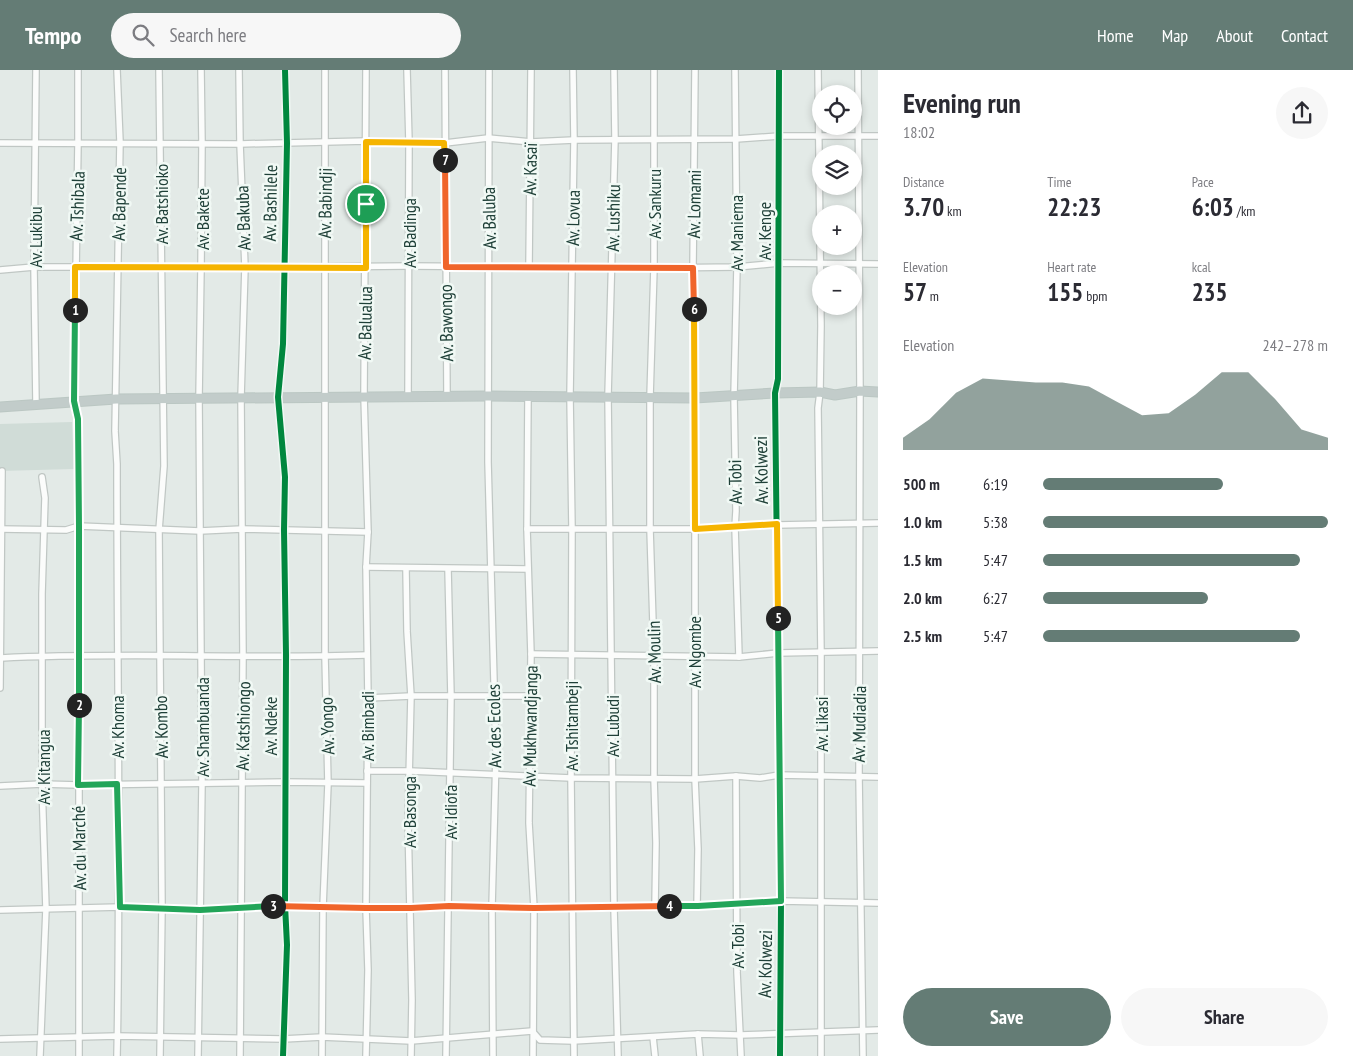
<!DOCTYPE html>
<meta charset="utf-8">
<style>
:root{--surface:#fff;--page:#f7f7f7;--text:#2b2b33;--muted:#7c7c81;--accent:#647c75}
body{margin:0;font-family:"PT Sans Narrow",sans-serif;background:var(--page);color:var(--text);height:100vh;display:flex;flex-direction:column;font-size:19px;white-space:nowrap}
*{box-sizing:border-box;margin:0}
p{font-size:16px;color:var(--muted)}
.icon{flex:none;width:28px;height:28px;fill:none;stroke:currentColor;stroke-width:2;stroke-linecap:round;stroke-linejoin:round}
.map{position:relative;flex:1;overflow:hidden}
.panel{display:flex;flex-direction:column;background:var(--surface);width:475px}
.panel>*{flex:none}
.fabs{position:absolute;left:812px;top:15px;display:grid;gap:10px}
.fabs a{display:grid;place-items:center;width:50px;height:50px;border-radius:50%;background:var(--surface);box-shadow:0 2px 8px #0003;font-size:25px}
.pin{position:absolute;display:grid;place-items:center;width:42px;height:42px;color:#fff;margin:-21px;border:2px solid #fff;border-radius:50%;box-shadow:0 1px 5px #0007}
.km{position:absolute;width:25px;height:25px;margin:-12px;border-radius:50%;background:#222;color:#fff;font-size:14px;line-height:25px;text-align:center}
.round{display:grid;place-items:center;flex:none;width:52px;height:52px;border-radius:26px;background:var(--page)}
.summary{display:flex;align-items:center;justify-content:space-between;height:85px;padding:0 25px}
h1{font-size:28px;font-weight:700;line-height:38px}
.metrics{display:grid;grid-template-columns:repeat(3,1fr);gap:8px;height:85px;padding:5px 25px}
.metrics div{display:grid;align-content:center}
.metrics b{font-size:25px;font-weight:700}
.metrics small{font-size:14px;font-weight:400}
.metrics p{font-size:14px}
.chart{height:140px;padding:10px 25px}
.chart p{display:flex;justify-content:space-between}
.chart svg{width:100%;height:90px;margin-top:5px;fill:var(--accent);opacity:.7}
.cta{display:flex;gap:10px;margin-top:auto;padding:10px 25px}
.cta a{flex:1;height:58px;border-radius:30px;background:var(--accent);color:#fff;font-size:20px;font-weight:700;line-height:58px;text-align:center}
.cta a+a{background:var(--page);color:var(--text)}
ul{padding:0 25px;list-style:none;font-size:16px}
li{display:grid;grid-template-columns:80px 60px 1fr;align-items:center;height:38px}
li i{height:12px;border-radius:6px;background:var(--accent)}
header{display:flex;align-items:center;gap:30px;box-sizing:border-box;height:70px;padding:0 25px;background:var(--accent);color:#fff}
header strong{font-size:24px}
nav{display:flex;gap:28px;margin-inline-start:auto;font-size:18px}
.search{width:350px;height:45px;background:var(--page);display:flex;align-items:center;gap:12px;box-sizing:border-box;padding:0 18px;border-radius:28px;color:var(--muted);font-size:19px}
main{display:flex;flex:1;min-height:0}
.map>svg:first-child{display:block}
</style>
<header>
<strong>Tempo</strong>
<div class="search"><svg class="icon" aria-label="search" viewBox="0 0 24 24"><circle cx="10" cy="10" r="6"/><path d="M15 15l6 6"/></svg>Search here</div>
<nav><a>Home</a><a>Map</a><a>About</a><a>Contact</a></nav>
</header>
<main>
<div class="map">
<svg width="878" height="986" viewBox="0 0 878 986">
<rect width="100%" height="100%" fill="#e3eae7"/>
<!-- built -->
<path fill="#d0dcd7" d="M72,352L74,399L0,401V354Z"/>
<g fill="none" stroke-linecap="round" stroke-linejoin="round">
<!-- minor casing -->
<g stroke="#c0c7c4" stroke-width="8">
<g id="minor">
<path d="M36,0L34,197L36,333"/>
<path d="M78,0V73L74,331L77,349L79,456V986"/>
<path d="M159,0L164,396L159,460L162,838L160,986"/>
<path d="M239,0L240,74L245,197L241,327L243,586L240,986"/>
<path d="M366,0L364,326L368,462L366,497L368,628L366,839L368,900L366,986"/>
<path d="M407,0L409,72L408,327"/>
<path d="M445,0L447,326"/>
<path d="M489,0L488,392L496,685L492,837L493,986"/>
<path d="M573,0L574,70L570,326L572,459L571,708L574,986"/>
<path d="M614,0L615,69L608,326L614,838L618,986"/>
<path d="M654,0V198L650,327V459L654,585V708L656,773L655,836"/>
<path d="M695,0L693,198L695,328V709L698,779L697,836"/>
<path d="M735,0L737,197L734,326L736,441L735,457L739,587"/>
<path d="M779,0L778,309L775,323L781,831L780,986"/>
<path d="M818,0L821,256L820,322L818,338L821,583V986"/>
<path d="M858,0L860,321L859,706L863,986"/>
<path d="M0,73L240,74L366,71L445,73L488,68L531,72L574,70L736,69L779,66H878"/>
<path d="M529,197L531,0"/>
<path d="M0,200L34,197H117L201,198L408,196L654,198L737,197L779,193L878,194"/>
<path d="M528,327L527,459L531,584L529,753L534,838L533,986"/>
<path d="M0,459L66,460L79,456L200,461L242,459L368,462"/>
<path d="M527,459H695L777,455L878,453"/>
<path d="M366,497L528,499"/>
<path d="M406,499L407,561L411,626L408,751L412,930L411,986"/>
<path d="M531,584L739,587L778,583L878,581"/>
<path d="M1,588C123,582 245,589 367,585"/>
<path d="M0,618L2,401"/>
<path d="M368,628L411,626H530"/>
<path d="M367,701H410L571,708L695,709L736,706L760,708L779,705L878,707"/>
<path d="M736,706L737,902L741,986"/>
<path d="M0,716L42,714L78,715L285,712L367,713"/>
<path d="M0,840L120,837L200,840L285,835L366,839H411L449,836L614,838L697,836L781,831L878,833"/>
<path d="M698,964L700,986"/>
<path d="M653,967L655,986"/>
<path d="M0,969L117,966L283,969L322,967L411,971L532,961L540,970L573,971L698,964L740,965L878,960"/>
<path d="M40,986L46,839L42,714V524L45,428L42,407"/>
<path d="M117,986C121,789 117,591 117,394L115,361L120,72L117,0"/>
<path d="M198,986L202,714L199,328L201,198L202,73L201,0"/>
<path d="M283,986L287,875L285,835L286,585L284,460L285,407L278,327L283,274L287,73L285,0"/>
<path d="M322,986L323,837L328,714L325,586V0"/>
<path d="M446,986L451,626L448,499"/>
</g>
</g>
<!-- trunk casing -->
<g stroke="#bbc7c3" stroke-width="11">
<path id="trunk" d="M0,337L116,329L488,326L695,328L775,323L820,322L835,325L860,321L878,322"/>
</g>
<!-- minor -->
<use href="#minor" stroke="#fbfcfb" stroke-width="5.5"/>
<!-- trunk -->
<use href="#trunk" stroke="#c2ccca" stroke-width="9"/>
<!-- cycleway casing -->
<g stroke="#f1f9f5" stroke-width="9">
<g id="cycleway">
<path d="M779,0L778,309L775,323L781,831L780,986"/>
<path d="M283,986L287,875L285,835L286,585L284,460L285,407L278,327L283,274L287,73L285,0"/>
</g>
</g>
<!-- cycleway -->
<use href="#cycleway" stroke="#00873e" stroke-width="6"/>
</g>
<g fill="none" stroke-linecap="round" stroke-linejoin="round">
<!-- split-1 casing -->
<g stroke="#fff" stroke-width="10">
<path id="split-1" d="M75,240V197L366,198V134"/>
</g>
<!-- split-2 casing -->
<g stroke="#fff" stroke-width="10">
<path id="split-2" d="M75,240L74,331L78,349L79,456V635"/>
</g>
<!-- split-3 casing -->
<g stroke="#fff" stroke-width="10">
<path id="split-3" d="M79,635L78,715L117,714L120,837L200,840L273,836"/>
</g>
<!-- split-4 casing -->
<g stroke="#fff" stroke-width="10">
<path id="split-4" d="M273,836L366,838H411L449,836L534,838L669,836"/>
</g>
<!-- split-5 casing -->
<g stroke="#fff" stroke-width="10">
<path id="split-5" d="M669,836H698L781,831L778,548"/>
</g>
<!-- split-6 casing -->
<g stroke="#fff" stroke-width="10">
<path id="split-6" d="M694,239L695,459L777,454L778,548"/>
</g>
<!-- split-7 casing -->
<g stroke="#fff" stroke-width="10">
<path id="split-7" d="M445,90L446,197L693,198L694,239"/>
</g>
<!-- split-8 casing -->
<g stroke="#fff" stroke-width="10">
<path id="split-8" d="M366,134V72L444,73L445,90"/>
</g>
<!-- split-1 -->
<use href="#split-1" stroke="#f5b400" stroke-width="6"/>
<!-- split-2 -->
<use href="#split-2" stroke="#22a559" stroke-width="6"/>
<!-- split-3 -->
<use href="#split-3" stroke="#22a559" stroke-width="6"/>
<!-- split-4 -->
<use href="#split-4" stroke="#f0652b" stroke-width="6"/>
<!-- split-5 -->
<use href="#split-5" stroke="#22a559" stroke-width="6"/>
<!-- split-6 -->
<use href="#split-6" stroke="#f5b400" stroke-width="6"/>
<!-- split-7 -->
<use href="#split-7" stroke="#f0652b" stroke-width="6"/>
<!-- split-8 -->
<use href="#split-8" stroke="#f5b400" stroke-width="6"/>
</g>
<g text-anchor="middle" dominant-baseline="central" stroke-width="5" stroke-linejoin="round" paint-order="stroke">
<!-- street labels -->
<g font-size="18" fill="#1f4038" stroke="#f1f9f5">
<text transform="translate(530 99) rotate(-89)">Av. Kasaï</text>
<text transform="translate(270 133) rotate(-89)">Av. Bashilele</text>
<text transform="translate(325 133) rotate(-89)">Av. Babindji</text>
<text transform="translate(119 134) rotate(-89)">Av. Bapende</text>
<text transform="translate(161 134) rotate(-90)">Av. Batshioko</text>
<text transform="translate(654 134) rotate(-90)">Av. Sankuru</text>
<text transform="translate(694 134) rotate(-89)">Av. Lomami</text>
<text transform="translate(77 136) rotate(-88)">Av. Tshibala</text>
<text transform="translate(243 148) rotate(-92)">Av. Bakuba</text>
<text transform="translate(489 148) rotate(-91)">Av. Baluba</text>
<text transform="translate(573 148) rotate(-89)">Av. Lovua</text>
<text transform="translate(613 148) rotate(-89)">Av. Lushiku</text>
<text transform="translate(202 149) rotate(-90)">Av. Bakete</text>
<text transform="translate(764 161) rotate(-90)">Av. Kenge</text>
<text transform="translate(409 163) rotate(-90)">Av. Badinga</text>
<text transform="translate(736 163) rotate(-90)">Av. Maniema</text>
<text transform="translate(35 167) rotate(-90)">Av. Lukibu</text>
<text transform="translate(365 253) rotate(-89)">Av. Balualua</text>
<text transform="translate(446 253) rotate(-91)">Av. Bawongo</text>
<text transform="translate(761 400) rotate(-91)">Av. Kolwezi</text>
<text transform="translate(735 412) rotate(-91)">Av. Tobi</text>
<text transform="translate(654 582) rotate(-91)">Av. Moulin</text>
<text transform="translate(694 582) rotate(-90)">Av. Ngombe</text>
<text transform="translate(821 654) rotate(-90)">Av. Likasi</text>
<text transform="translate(859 654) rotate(-89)">Av. Mudiadia</text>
<text transform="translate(243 656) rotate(-89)">Av. Katshiongo</text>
<text transform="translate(270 656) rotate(-90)">Av. Ndeke</text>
<text transform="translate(327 656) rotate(-92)">Av. Yongo</text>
<text transform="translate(367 656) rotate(-90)">Av. Bimbadi</text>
<text transform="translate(494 656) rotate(-91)">Av. des Ecoles</text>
<text transform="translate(530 656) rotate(-89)">Av. Mukhwandjanga</text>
<text transform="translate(571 656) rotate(-90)">Av. Tshitambeji</text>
<text transform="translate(612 656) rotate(-90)">Av. Lubudi</text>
<text transform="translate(117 657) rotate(-90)">Av. Khoma</text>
<text transform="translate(161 657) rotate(-91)">Av. Kombo</text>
<text transform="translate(202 657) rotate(-90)">Av. Shambuanda</text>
<text transform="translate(43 697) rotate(-90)">Av. Kitangua</text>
<text transform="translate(409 742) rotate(-90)">Av. Basonga</text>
<text transform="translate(450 742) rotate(-90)">Av. Idiofa</text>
<text transform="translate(79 778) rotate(-91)">Av. du Marché</text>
<text transform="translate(737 876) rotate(-90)">Av. Tobi</text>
<text transform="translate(765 894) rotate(-89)">Av. Kolwezi</text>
</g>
</g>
</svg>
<div class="fabs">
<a><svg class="icon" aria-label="locate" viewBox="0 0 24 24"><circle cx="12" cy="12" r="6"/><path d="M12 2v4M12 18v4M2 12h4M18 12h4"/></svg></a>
<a><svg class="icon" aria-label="layers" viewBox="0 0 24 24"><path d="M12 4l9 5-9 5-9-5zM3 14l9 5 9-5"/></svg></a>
<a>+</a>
<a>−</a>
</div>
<div class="pin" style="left:366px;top:134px;background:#1e9e55"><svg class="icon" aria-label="arrive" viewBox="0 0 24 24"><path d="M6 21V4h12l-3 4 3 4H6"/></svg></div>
<b class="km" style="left:75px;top:240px">1</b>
<b class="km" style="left:79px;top:635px">2</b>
<b class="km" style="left:273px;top:836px">3</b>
<b class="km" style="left:669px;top:836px">4</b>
<b class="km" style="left:778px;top:548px">5</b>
<b class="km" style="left:694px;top:239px">6</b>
<b class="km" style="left:445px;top:90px">7</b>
</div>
<section class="panel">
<div class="summary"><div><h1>Evening run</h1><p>18:02</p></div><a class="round"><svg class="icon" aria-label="share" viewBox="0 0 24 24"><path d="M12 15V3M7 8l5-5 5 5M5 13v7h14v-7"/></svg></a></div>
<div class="metrics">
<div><p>Distance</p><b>3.70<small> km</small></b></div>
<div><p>Time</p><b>22:23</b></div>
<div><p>Pace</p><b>6:03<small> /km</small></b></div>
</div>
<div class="metrics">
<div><p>Elevation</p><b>57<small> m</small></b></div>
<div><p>Heart rate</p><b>155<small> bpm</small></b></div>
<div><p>kcal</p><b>235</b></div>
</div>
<div class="chart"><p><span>Elevation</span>242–278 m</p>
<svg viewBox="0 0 160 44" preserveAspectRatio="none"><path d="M0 44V38L10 29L20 16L30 9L40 10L50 11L60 11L70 13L80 20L90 27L100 26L110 17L120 6L130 6L140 19L150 34L160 38V44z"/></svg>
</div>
<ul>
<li><b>500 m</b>6:19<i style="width:63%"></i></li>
<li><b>1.0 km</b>5:38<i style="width:100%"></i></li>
<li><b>1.5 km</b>5:47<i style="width:90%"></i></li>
<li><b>2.0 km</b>6:27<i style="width:58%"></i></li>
<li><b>2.5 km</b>5:47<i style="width:90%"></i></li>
</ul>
<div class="cta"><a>Save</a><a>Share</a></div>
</section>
</main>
